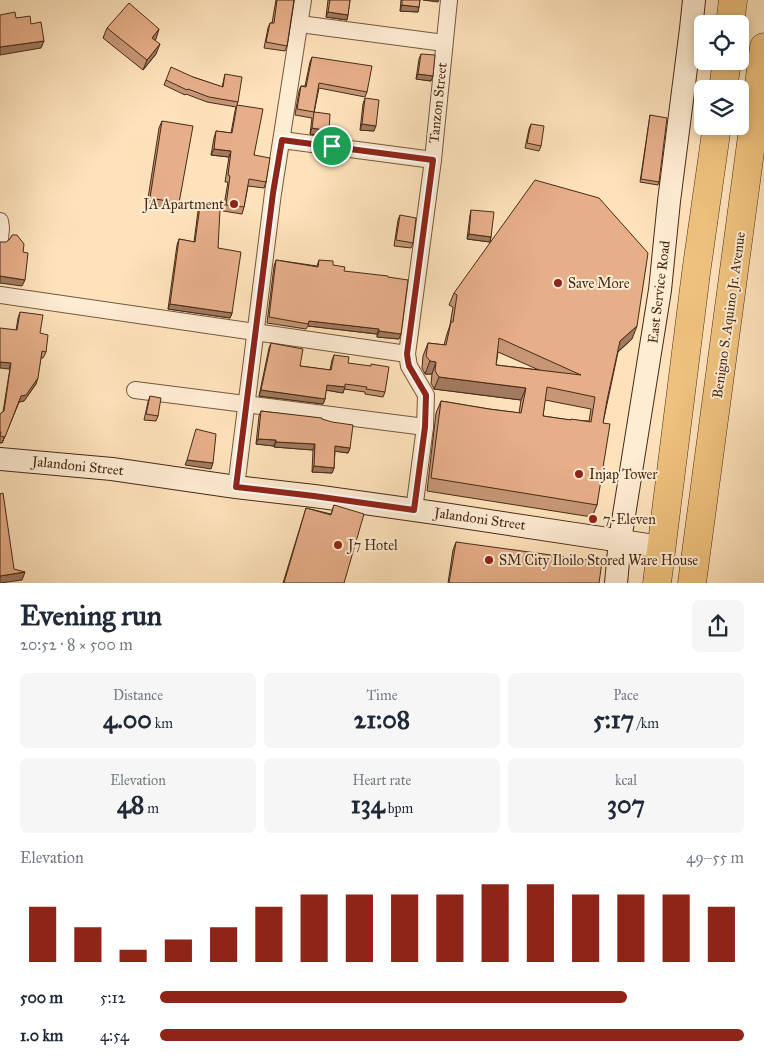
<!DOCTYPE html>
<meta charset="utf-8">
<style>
:root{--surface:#fff;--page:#f6f6f7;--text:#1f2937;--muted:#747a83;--accent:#8f2418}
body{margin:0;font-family:"IM FELL Great Primer",serif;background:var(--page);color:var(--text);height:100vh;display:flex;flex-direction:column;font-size:19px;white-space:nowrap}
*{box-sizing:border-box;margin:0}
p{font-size:16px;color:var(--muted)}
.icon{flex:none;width:28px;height:28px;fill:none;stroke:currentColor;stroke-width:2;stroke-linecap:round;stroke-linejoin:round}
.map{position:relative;height:583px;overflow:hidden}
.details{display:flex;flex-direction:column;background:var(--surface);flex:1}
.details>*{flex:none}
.tools{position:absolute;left:694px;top:15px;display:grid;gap:10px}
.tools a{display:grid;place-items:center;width:55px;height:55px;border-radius:8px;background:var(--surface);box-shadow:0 2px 8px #0003;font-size:25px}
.pin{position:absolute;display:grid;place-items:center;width:42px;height:42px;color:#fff;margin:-21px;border:2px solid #fff;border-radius:50%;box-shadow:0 1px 5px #0007}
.round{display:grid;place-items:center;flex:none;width:52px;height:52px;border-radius:8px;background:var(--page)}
.head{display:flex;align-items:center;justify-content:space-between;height:85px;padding:0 20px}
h1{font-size:28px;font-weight:700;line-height:38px}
.metrics{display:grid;grid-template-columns:repeat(3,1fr);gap:8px;height:85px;padding:5px 20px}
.metrics div{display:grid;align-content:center;border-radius:8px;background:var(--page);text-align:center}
.metrics b{font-size:25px;font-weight:700}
.metrics small{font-size:14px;font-weight:400}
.metrics p{font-size:14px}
.chart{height:140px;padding:10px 20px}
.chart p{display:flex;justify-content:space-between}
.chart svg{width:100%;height:90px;margin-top:5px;stroke:var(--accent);stroke-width:6}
ul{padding:0 20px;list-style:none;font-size:16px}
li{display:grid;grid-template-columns:80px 60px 1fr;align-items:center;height:38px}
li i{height:12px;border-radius:6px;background:var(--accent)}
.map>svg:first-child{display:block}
</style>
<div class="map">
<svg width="764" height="583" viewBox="0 0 764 583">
<rect width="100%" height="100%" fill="#fde2bb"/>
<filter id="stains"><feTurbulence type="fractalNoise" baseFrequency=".004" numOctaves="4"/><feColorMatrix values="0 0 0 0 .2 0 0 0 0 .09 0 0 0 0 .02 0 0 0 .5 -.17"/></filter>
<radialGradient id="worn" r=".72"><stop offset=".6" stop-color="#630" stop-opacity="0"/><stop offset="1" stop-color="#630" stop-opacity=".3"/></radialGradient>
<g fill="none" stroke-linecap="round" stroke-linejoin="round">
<!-- street casing -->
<g stroke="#74583f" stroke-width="18">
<g id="street">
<path d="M300,24L444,43"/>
<path d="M282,140L433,160"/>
<path d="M0,221L1,228L0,239"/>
<path d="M0,295L407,354"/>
<path d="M135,390L425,427"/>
<path d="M236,487L273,193L303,0"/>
<path d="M414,510L425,427L426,395L409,366L407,354L433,160L449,0"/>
</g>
</g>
<!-- secondary casing -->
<g stroke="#472a16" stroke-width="24">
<g id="secondary">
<path d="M0,459L112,469L236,487L314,496L443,514L661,547"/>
<path d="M616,583L620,540L660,290L669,201L691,29L694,0"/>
</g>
</g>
<!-- highway casing -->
<g stroke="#472a16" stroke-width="29">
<g id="highway">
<path d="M730,24L733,0"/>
<path d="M723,89L727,61"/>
<path d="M657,583L696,273L717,126"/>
<path d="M692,583L764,47"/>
</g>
</g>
<!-- street -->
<use href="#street" stroke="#feecd3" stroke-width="16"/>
<!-- secondary -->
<use href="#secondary" stroke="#feecd3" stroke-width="22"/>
<!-- highway -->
<use href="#highway" stroke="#eec17e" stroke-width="28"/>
</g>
<!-- wall -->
<g fill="#c69676" stroke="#472a16" fill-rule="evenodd">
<path d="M276,0H294L287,46L285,51L264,48L268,28L270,23H272Z"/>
<path d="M328,0H350L347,20L326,17Z"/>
<path d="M401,0H420L418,12L400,11Z"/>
<path d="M107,28L156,39L154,40L156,54L143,70L103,38Z"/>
<path d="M421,54L431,81L416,79L419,59Z"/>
<path d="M312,57L367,92L365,97L319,88L314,113L329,131L327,136L310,134L312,118L295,115L299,91L301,86H305L310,62Z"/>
<path d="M225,74L238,102L237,105L254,155L266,182L264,188L248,186L244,207L242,214L223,211L228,182H225L229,157L211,155L214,138L216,131L231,133L235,111L236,107L207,102L186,94L185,95L164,85L166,80L193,77L222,87Z"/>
<path d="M365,98L374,131L360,130L363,104Z"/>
<path d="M650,115L659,182L658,185L640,182Z"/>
<path d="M162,121L179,203L176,210L147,205L159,128Z"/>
<path d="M531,124L541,146L539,151L525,148L529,129Z"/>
<path d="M200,206L218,248L232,313L230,318L168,309L177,245L179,239L194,242L198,211Z"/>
<path d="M471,210L491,237L490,242L467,239L470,215Z"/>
<path d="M400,215L413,243L411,248L394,246L398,220Z"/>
<path d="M276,260L317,266L319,260L333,265L344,271L399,339L377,337V334L308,326L306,329L267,323L274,266Z"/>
<path d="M454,293L632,339L618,352L603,423L597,505L592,517L427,491L436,413L441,401L489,409L519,413L521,400L434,389L431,383L432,374H425L422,368L423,356L428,343L444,345L447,334L450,325L453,307L449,305ZM498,352L539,370L496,365ZM545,400L591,409L589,421L570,420L543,416Z"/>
<path d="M20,312L40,333L46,352L43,358H41L36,384L24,401L19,402L2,443H0V414L3,412L18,318Z"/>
<path d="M271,343L300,366L330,370L332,360L334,355L348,363L385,392L383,397L365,394V392L344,389L343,393L326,390L325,399L323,404L259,396L269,348Z"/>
<path d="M150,396L158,416L156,421L144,420L148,402Z"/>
<path d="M261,411L322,419L350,448L348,453L335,451L334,468L332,473L312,472L313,450L274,447V446L256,444L259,416Z"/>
<path d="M334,505L344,583H283L306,508L331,514Z"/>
<path d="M456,542L599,583H448L453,550Z"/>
</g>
<!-- shaded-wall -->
<g fill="#a17a60" stroke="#472a16">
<path d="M423,0H439L438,2Z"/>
<path d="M402,5L419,7L418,12L400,11Z"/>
<path d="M328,12L348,15L347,20L326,17Z"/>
<path d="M159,29L156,39L148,48L152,38Z"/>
<path d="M44,41L41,48L0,55V47Z"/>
<path d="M160,44L156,54L143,70L147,60Z"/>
<path d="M418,74L433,76L431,81L416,79Z"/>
<path d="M362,124L376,126L374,131L360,130Z"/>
<path d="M312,128L329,131L327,136L310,134Z"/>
<path d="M214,149L231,151L229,157L211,155Z"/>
<path d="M469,234L491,237L490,242L467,239Z"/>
<path d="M0,276L25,280L22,286L0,283Z"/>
<path d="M170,304L232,313L230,318L168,309Z"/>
<path d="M309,321L379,329L377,334L308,326Z"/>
<path d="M637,326L632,339L615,354L620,341Z"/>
<path d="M379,331L401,334L399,339L377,337Z"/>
<path d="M430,361L436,362L432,374H425Z"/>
<path d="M0,362L11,363L9,369L0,368Z"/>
<path d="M439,377L526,388L521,400L434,389Z"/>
<path d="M38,378L36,384L24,401L19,402L2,443L21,396Z"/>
<path d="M327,385L345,387L343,393L325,390Z"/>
<path d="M261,390L325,399L323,404L259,396Z"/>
<path d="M258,439L276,440L274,446L256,444Z"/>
<path d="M276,442L315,444L313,450L274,447Z"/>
<path d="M335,446L350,448L348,453L333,451Z"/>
<path d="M187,460L213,463L211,469L185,465Z"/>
<path d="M314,466L334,468L332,473L312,472Z"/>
<path d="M25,572L22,580L0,583V576Z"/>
</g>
<!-- building -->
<g fill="#e6ae89" stroke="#472a16" fill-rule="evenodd">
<path d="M277,0H294L287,46L266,42L270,23H274Z"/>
<path d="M330,0H350L348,15L328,12Z"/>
<path d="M402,0H420L419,7L402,5Z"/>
<path d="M129,3L159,29L152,38L160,44L147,60L107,28Z"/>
<path d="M15,12L16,18L30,16L31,24L41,22L44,41L0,47V15Z"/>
<path d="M421,54L435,55L433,76L418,74Z"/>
<path d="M312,57L372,66L367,92L319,83L314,112L297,109L301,86L306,87Z"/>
<path d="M171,67L193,77L223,87L225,74L242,77L238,102L209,97L188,89L187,90L166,80Z"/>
<path d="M365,98L379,100L376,126L362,124Z"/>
<path d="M237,105L263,109L254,155L270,158L266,182L249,179L244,207L226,205L230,176L228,175L231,151L214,149L216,131L232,133Z"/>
<path d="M314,112L330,114L329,131L312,128Z"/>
<path d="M650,115L667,118L659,182L641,179Z"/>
<path d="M162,121L193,126L179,203L150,198Z"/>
<path d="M531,124L544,126L541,146L527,143Z"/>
<path d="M535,180L599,198L648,253L637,326L620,341L607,400L603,423L610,424L597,505L431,478L441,401L489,409L521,413L526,388L439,377L435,371L436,362L430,361L426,356L428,343L446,345L451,322H453L457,295L454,293ZM499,338L581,375L496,365ZM547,387L595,397L591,422L571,419V420L543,416Z"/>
<path d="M200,206L220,210L218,248L241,252L232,313L170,304L179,239L195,242Z"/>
<path d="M471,210L494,212L491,237L469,234Z"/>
<path d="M400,215L416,218L413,243L396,240Z"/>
<path d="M12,235H17L24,244L23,252L28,253L25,280L0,276V242H6L10,239Z"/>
<path d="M276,260L318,267L319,260L333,261V265L345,267L344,271L388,276V277L408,280L401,334L379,331V329L309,321L308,324L269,317Z"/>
<path d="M20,312L43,315L40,333L48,335L46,352L42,351L38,378L26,395L21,396L5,437L0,436L1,432H0V414L4,411L11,363L0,362V328L17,330Z"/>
<path d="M271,343L303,349L300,366L331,370L334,355L349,357L348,363L371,366V364L389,367L385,392L366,389L367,387L345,384V387L327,385L325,399L261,390Z"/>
<path d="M150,396L161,398L158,416L146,414Z"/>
<path d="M261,411L322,418V419L332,422L353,425L350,448L335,446L334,468L314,466L315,444L276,442V440L258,439Z"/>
<path d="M196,429L216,434L213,463L187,460Z"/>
<path d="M3,493L14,569L25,572L0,576V494Z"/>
<path d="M334,505L364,514L344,583H284L306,508L331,515Z"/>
<path d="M456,542L602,562L599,583H449Z"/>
</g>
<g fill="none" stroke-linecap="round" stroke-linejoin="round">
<!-- route casing -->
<g stroke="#fff" stroke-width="10">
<path id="route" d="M282,140L433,160L407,354L408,361L409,366L426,395L425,427L414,510L314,496L236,487L273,193Z"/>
</g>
<!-- route -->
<use href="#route" stroke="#8f2418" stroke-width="6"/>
</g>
<!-- markers -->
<g fill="#8f2418" stroke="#feecd3" stroke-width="2">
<circle cx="234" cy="204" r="5"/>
<circle cx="558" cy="283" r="5"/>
<circle cx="579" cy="474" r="5"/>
<circle cx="593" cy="519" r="5"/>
<circle cx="338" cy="545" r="5"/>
<circle cx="489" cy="560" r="5"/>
</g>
<g text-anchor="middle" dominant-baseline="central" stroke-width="4" stroke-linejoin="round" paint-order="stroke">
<!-- street labels -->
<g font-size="14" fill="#472a16" stroke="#feecd3">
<text transform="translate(438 103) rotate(-84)">Tanzon Street</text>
<text transform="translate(659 292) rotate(-83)">East Service Road</text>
<text transform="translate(729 315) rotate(-82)">Benigno S. Aquino Jr. Avenue</text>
<text transform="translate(78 466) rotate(6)">Jalandoni Street</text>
<text transform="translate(480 519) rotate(8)">Jalandoni Street</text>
</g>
<!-- poi labels -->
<g font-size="14" fill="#472a16" stroke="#feecd3" text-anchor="start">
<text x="224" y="204" text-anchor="end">JA Apartment</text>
<text x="568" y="283">Save More</text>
<text x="589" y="474">Injap Tower</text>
<text x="603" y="519">7-Eleven</text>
<text x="348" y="545">J7 Hotel</text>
<text x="499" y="560">SM City Iloilo Stored Ware House</text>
</g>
</g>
<rect width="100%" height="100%" filter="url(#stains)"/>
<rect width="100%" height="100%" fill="url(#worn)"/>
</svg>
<div class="tools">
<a><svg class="icon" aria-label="locate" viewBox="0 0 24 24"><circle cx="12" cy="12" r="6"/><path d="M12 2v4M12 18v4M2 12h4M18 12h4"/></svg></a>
<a><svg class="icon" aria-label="layers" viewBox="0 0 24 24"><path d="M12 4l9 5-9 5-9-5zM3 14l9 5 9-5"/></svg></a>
</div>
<div class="pin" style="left:332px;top:146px;background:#1e9e55"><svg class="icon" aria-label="arrive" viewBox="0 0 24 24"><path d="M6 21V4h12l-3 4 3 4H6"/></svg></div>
</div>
<section class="details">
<div class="head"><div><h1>Evening run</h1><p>20:52 · 8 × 500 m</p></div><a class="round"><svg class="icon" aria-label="share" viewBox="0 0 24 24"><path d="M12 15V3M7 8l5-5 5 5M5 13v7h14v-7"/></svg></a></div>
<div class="metrics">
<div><p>Distance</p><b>4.00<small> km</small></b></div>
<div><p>Time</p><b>21:08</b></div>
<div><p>Pace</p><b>5:17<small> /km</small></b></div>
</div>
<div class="metrics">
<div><p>Elevation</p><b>48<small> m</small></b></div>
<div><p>Heart rate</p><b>134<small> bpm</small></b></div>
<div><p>kcal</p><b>307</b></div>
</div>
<div class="chart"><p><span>Elevation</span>49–55 m</p>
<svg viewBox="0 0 160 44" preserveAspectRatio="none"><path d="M5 44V17M15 44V27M25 44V38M35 44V33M45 44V27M55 44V17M65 44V11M75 44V11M85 44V11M95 44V11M105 44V6M115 44V6M125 44V11M135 44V11M145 44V11M155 44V17"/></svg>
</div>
<ul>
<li><b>500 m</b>5:12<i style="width:80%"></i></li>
<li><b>1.0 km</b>4:54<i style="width:100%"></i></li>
</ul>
</section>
